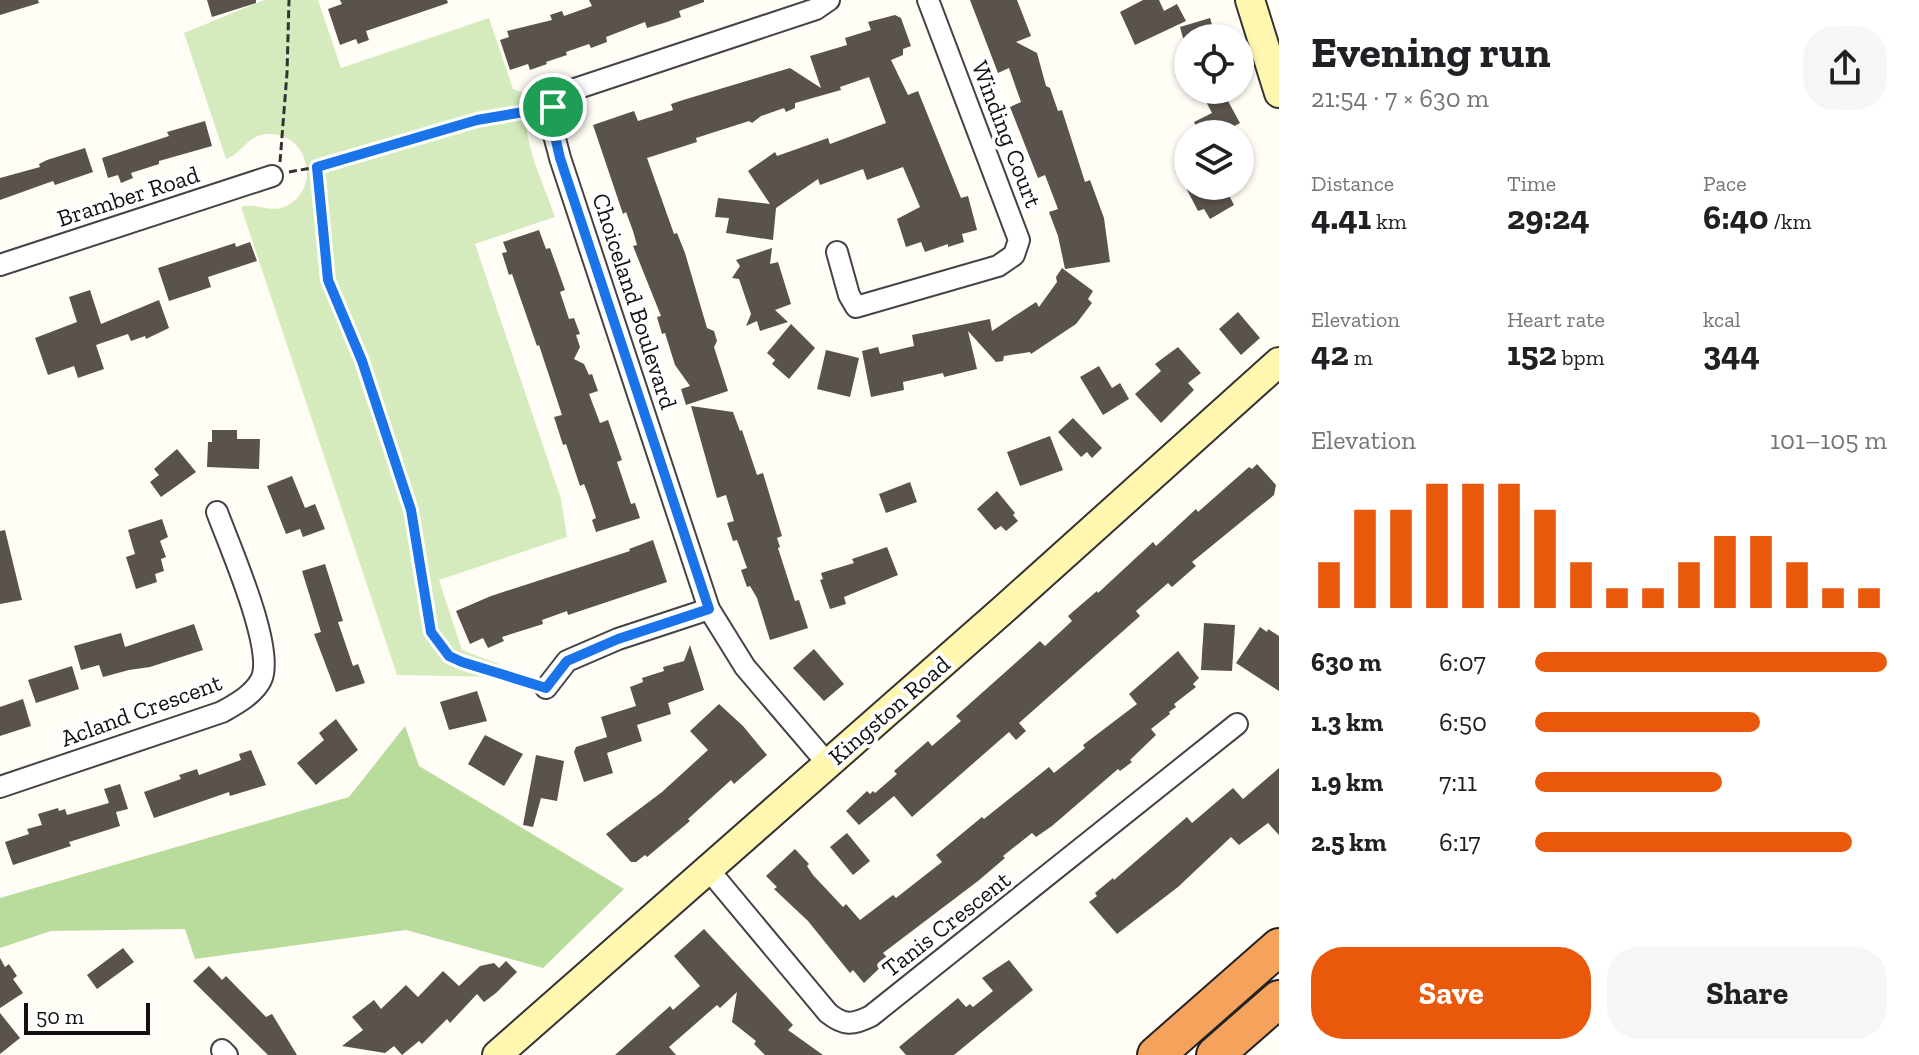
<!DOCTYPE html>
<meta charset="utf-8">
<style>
:root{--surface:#fff;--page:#f6f6f6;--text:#202124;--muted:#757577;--accent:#ea580c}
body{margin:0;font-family:"Zilla Slab",serif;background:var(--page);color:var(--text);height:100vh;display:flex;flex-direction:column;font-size:30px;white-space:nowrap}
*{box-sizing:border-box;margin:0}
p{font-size:26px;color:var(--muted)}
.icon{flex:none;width:44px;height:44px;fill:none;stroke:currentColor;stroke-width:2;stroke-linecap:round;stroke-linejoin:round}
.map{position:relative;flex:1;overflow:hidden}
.details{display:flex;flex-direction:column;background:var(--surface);width:640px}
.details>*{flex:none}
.fabs{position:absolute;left:1174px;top:24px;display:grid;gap:16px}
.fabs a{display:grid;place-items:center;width:80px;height:80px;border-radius:50%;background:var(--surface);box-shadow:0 2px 6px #0004;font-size:40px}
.scale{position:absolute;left:24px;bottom:20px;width:126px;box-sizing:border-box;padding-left:8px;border:4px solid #111;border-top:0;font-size:22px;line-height:28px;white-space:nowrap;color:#111;-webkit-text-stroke:6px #fff;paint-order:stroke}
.pin{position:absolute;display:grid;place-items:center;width:68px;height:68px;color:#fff;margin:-34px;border:4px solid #fff;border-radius:50%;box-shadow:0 2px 8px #0007}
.round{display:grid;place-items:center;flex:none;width:84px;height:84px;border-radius:32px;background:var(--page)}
.head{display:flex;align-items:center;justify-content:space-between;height:136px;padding:0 32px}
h1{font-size:44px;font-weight:800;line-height:60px}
.figures{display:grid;grid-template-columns:repeat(3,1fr);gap:12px;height:136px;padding:8px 32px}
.figures div{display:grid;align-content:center}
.figures b{font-size:34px;font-weight:800}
.figures small{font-size:22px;font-weight:400}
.figures p{font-size:22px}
.chart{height:224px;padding:16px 32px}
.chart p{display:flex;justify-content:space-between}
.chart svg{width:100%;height:144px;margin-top:8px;stroke:var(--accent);stroke-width:6}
.cta{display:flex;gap:16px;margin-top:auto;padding:16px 32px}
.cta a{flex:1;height:92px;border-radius:32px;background:var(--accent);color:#fff;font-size:32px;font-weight:800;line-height:92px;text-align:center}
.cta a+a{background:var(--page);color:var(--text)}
ul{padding:0 32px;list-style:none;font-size:26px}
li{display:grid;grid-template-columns:128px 96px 1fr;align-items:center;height:60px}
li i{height:20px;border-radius:10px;background:var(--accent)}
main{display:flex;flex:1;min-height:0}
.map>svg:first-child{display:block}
</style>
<main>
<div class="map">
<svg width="1279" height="1055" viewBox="0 0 1279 1055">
<rect width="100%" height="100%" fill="#fffdf5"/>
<!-- green -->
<path fill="#d5ebbd" d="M264,0H318L341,68L489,18L513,89L528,95C518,135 542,179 555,217L475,244L561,499L567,537L439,580L462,650L499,664L496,677L397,675L241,207C256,202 268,213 284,207C323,191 309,131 267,134C247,135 242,154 226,159L184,33Z"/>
<!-- forest -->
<path fill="#b9dc9c" d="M405,726L419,766L624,889L543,968L406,930L195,959L185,929L51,931L0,948V898L349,797Z"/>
<!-- building -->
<g fill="#5a524d">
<path d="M0,0H38L39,3L0,15Z"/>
<path d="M207,0H256V3L212,17Z"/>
<path d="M340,0H447L448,3L366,31L369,40L358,44L356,39L340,45L328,9L342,4Z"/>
<path d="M589,0H704V2L679,11L681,17L664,23L647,28L645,22L606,37L607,42L591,48L589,44L566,52L567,55L546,62L547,64L530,70L528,64L510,70L500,40L509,37L507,31L552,20L550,15L562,11L564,16L592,6Z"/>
<path d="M970,0H1017L1031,36L1016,42L1037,53L1046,86L1050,88L1058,111L1062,110L1085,182L1090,180L1104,218L1110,262L1065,269L1058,236L1049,212L1058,209L1045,175L1038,178L1010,107L1021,102L1009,68L998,73Z"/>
<path d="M1143,0H1159L1164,11L1177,4L1186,21L1135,45L1120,12Z"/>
<path d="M895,15L901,18L911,46L903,49V55L891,60L908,95L918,91L961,198L968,196L977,230L962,234L964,242L948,247V244L925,252L921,242L906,247L897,219L920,207L903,167L867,180L863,169L820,185L818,179L776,208L773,240L726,233L729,218L715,217L718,198L770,204L748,171L775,152L777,156L828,138L830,144L886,123L869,77L840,87L841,90L795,103V108L786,112L784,108L761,116L752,123L749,121L696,138L697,142L647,158L674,234L677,233L685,253L707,328L714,331L717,341L714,347L728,391L686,405L681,389L690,386L675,365L665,333L662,334L657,317L661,316L633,246L637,245L633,231L626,212L623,214L593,125L634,111L638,121L673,110L671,104L683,100L790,68L821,88L810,56L847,45L845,38L871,30L868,22Z"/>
<path d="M1210,18L1216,38H1183L1180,27Z"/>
<path d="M1200,90H1222L1240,123L1220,134H1200L1194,122L1212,113Z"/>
<path d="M205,121L212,146L159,161V164L131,173L133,178L121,183L118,175L108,178L102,158L169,136L167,132Z"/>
<path d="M85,148L93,172L55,185L53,181L0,200V178L40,167L39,164L47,160Z"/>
<path d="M1185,186H1218L1224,197L1229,195L1234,205L1210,219L1204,209L1198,211Z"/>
<path d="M539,230L546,249L550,248L565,290L560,292L569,319L574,318L580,334L576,335L580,347L574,359L584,364L589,375L592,374L598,391L589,394L600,423L608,420L622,460L617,462L631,504L635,503L640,518L596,532L592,520L596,518L588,494L584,484L580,486L566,444L563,445L554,417L562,415L539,345L537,346L512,274L509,275L502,253L507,252L503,242Z"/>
<path d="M250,242L257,261L208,277L211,287L169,301L158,268L235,243L236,247Z"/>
<path d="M772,248L770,264L778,262L791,304L775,310L788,322L760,331L757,321L746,326L751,314L739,279L732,278L740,266L736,260Z"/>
<path d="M1062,268L1093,291L1088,299L1092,303L1076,324L1031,354L1030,352L1004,356L1003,361L996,362L968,331L977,369L944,377L943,373L903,382L904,390L871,397L862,351L878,347L880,354L914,346L912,335L990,319L992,331L1036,302L1039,307L1057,282L1056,277Z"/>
<path d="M90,290L101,324L159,300L169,328L146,339L145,336L131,341L128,334L96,345L104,369L78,378L74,366L48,375L35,338L77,322L69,297Z"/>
<path d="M1238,312L1260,338L1241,355L1219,329Z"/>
<path d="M791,324L815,348L789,379L772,364L775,360L767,353Z"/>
<path d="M1178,347L1201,373L1188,383L1194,390L1161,423L1135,394L1161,371L1155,364Z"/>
<path d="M826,350L859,358L850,397L817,389Z"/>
<path d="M1099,366L1112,388L1120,383L1129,399L1103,415L1080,377Z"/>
<path d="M691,406L733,412L740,431L742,430L757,475L763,473L782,536L777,538L780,547L778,548L795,601L799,600L808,628L770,640L757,598L750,586L747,587L741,570L747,568L737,540L733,541L727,523L734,521L726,495L717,498Z"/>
<path d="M1073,418L1102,448L1092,458L1087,452L1081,457L1058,432Z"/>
<path d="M212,430H237V439H260L259,469L207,467L208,442H212Z"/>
<path d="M1050,436L1063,470L1020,486L1007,452Z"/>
<path d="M177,449L196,472L161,497L150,482L159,475L154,469Z"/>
<path d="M1257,464L1276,485L1274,495L1192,562L1196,566L1172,587L1168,583L1136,611L1140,616L1019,723L1026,731L1016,740L1009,732L912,817L894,796L859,825L846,811L867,791L870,794L873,791L875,793L897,774L894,771L928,741L932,746L961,721L956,716L1040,641L1045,646L1072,621L1068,616L1097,591L1098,593L1153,542L1156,546L1196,509L1198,512L1249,467L1252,469Z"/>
<path d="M292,476L305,508L315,504L325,529L303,537L300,529L286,534L267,486Z"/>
<path d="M910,482L917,502L886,513L879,494Z"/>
<path d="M997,491L1015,513L1013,515L1018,521L1006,531L1001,526L995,530L977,509Z"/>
<path d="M162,519L168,537L160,541L166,557L161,559L164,571L155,574L157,582L136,589L126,557L135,554L128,530Z"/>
<path d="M5,530L22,600L0,604V531Z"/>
<path d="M653,540L667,582L568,615L567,611L542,620L543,624L502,637L504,641L488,648L483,638L470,644L456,611L491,596L630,551L629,549Z"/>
<path d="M887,547L898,575L844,597L846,604L830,609L820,580L823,579L821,573L854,563L852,559Z"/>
<path d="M325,564L343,621L338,622L353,666L358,664L365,683L336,692L314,634L321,632L302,571Z"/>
<path d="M1204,623L1235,625L1232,671L1201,670Z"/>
<path d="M194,624L203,650L150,667L129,670L103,677L99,665L81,670L74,646L121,633L125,647Z"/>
<path d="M1260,627L1267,632L1268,629L1279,636V691L1236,663Z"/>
<path d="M690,645L704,690L668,703L671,714L637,725L642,741L607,753L613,773L584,782L574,752L576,747L607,737L601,717L636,706L630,687L643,682L642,678L664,671L663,667L684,661Z"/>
<path d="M814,649L844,684L824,701L793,668Z"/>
<path d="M1178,651L1199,678L1193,684L1196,687L1174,704L1176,707L1169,712L1170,714L1151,729L1156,735L1130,760L1132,762L1120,771L1118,769L1052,826L1036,837L1032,833L1003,856L1005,858L978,881L883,953L889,959L864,983L853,970L850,973L808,921L774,889L777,887L766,876L795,849L809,864L807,866L813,875L843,907L846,904L860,920L893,895L896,898L942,862L936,855L982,817L984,819L1049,767L1054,773L1085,748L1083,745L1137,704L1129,694Z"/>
<path d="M72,666L79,689L36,703L28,680Z"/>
<path d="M477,691L487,721L449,730L440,702Z"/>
<path d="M23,699L31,726L0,736V707Z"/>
<path d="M719,704L743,726L767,755L734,784L731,780L688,819L690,821L647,857L645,855L636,862H631L606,834L662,792L708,750L690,731Z"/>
<path d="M336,719L358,750L316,785L297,763L324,740L319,733Z"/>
<path d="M485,735L523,754L504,786L468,764Z"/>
<path d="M251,750L266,785L230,796L229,792L154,818L144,792L181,779L179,775L197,769L199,775L241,760L239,754Z"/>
<path d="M536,755L564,761L557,801L541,798L533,827L523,825Z"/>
<path d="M1279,768V835L1268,823L1239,845L1231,837L1178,887L1117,934L1089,902L1097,896L1095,893L1113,878L1114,880L1187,817L1192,823L1233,788L1243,799Z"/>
<path d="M120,784L128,809L116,812L120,826L69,842L71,846L13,865L5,842L29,834L27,829L42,825L38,814L58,808L59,811L65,809L67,815L109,803L104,789Z"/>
<path d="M847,833L870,861L853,875L830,847Z"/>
<path d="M704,929L793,1025L788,1030L823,1055H765L754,1044L756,1041L732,1022L737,992L720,1008L717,1005L669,1047L676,1055H615L670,1006L673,1010L700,986L674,956Z"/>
<path d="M123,948L134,962L97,989L87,975Z"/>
<path d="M0,958L5,967L9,964L17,976L13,979L23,993L0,1008Z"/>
<path d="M1009,960L1033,990L954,1055H906L899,1047L958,998L966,1007L970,1004L973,1007L993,991L982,978Z"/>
<path d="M506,961L517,972L496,993L484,1002L477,994L450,1023L447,1019L422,1044L419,1041L402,1055L394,1046L385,1053L342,1046L363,1030L352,1017L374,1000L381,1009L406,985L418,997L443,971L459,986L480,966L494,963L499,968Z"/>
<path d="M209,966L222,980L226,976L266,1017L272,1014L297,1055H268L206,994L193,981Z"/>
<path d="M0,1013L20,1038L0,1054Z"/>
</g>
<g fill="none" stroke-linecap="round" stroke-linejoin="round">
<!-- street casing -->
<g stroke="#444" stroke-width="24">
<g id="street">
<path d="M837,252L849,295L856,307L998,266L1014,255L1019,240L928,0"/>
<path d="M0,265L272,176"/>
<path d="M546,688L567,661L618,639L709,609"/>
<path d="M827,763L745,667L709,609L560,158C553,128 540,105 575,89L816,9L829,0"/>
<path d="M0,787L222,712C236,704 253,695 261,680C276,650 229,545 217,512"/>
<path d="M708,869L828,1013C844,1026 853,1025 871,1016L1237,724"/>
<path d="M222,1050L227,1055"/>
</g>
</g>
<!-- secondary casing -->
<g stroke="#333" stroke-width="32">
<g id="secondary">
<path d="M1250,0L1279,93"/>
<path d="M497,1055L1004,609L1279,362"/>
</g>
</g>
<!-- highway casing -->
<g stroke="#222" stroke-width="40">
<g id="highway">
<path d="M1156,1055L1279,947"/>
<path d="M1215,1055L1279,999"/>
</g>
</g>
<!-- path -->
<g stroke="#333" stroke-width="3" stroke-dasharray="8 4" stroke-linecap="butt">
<path d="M280,162L287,73L289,0"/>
<path d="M317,167L328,280L362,361L411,510L431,632L449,656L462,662L531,684"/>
<path d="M289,172L317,167L477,120L533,109"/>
</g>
<!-- street -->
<use href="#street" stroke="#fff" stroke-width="20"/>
<!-- secondary -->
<use href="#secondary" stroke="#fff6b0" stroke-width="28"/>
<!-- highway -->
<use href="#highway" stroke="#f5a25d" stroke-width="36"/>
</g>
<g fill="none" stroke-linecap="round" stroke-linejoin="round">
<!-- route casing -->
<g stroke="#fff" stroke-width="16">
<path id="route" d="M553,107L551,119L560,158L709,609L618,639L567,661L546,688L462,662L449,656L431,632L411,510L362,361L328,280L317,167L477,120Z"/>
</g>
<!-- route -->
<use href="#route" stroke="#1a73e8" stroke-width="10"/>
</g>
<g text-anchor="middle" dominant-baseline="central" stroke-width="8" stroke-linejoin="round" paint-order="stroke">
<!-- street labels -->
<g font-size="24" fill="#111" stroke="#fff">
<text transform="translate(1007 134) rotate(69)">Winding Court</text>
<text transform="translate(128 196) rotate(-18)">Bramber Road</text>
<text transform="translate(635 301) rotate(72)">Choiceland Boulevard</text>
<text transform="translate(141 710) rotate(-20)">Acland Crescent</text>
<text transform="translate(889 710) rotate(-41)">Kingston Road</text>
<text transform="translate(946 924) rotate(-38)">Tanis Crescent</text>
</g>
</g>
</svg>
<div class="fabs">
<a><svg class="icon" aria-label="locate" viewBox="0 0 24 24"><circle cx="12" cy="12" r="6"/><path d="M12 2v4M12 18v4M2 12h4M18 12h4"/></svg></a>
<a><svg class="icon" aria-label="layers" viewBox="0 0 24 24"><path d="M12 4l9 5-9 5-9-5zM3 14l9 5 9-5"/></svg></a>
</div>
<div class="scale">50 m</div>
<div class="pin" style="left:553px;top:107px;background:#1e9e55"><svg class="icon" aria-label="arrive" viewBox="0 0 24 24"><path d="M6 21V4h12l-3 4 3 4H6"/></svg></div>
</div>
<section class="details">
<div class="head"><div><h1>Evening run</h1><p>21:54 · 7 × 630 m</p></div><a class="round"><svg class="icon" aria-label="share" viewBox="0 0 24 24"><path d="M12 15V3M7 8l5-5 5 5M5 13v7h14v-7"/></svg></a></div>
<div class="figures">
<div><p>Distance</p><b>4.41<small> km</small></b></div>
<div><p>Time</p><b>29:24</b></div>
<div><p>Pace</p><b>6:40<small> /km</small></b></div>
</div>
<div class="figures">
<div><p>Elevation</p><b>42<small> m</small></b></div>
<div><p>Heart rate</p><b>152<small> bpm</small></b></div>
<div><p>kcal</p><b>344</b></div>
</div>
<div class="chart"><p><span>Elevation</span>101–105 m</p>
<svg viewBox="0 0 160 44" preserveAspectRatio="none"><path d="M5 44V30M15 44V14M25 44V14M35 44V6M45 44V6M55 44V6M65 44V14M75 44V30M85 44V38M95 44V38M105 44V30M115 44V22M125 44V22M135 44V30M145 44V38M155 44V38"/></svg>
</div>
<ul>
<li><b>630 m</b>6:07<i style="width:100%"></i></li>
<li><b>1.3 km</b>6:50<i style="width:64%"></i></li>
<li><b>1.9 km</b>7:11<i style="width:53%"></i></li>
<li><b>2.5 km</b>6:17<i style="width:90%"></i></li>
</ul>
<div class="cta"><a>Save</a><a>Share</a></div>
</section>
</main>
